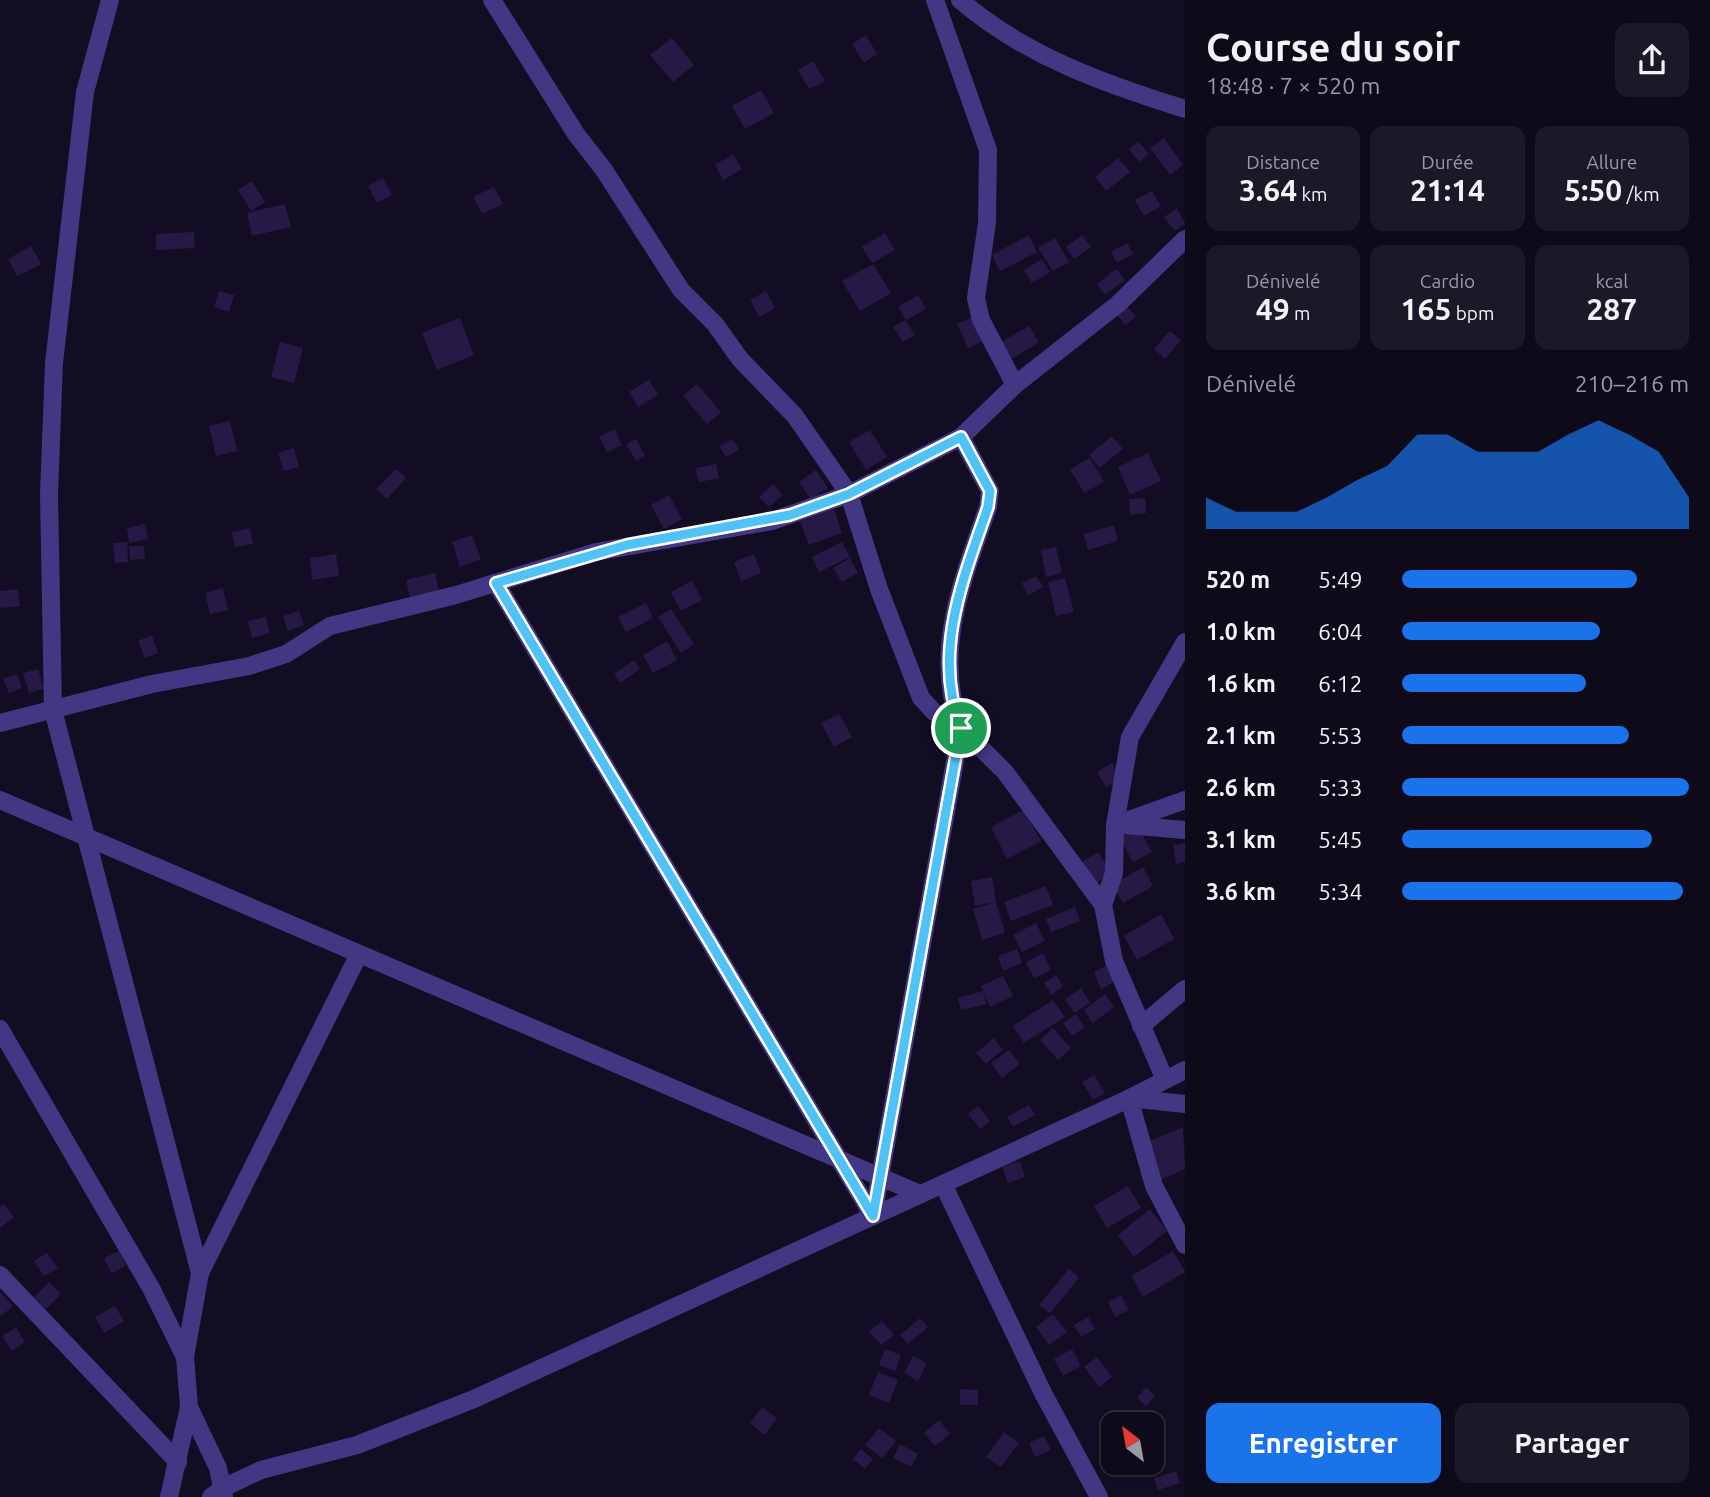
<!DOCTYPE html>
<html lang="fr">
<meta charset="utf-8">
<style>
:root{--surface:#0e0a1a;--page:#1c1827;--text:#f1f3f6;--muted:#9b9aa2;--line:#2e2b39;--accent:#1a73e8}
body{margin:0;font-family:Ubuntu,sans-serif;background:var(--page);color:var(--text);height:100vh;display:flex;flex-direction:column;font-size:26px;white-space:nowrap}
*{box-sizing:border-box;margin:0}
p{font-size:23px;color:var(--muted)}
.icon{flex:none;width:38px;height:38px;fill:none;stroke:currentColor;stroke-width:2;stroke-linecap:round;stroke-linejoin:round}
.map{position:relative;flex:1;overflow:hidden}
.drawer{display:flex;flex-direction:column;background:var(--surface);width:525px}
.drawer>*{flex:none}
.needle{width:46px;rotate:329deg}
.controls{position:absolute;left:1101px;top:1412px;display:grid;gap:14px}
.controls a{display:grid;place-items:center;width:63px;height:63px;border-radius:14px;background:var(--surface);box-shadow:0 2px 5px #0004,0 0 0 2px var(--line);font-size:35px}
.pin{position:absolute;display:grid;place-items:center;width:60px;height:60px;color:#fff;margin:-30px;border:4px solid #fff;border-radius:50%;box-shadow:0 2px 7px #0007}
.round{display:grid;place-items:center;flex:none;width:74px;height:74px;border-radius:14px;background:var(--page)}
.head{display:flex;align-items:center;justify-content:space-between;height:119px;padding:0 21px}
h1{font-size:38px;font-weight:700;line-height:52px}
.figures{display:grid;grid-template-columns:repeat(3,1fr);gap:10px;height:119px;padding:7px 21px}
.figures div{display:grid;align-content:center;border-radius:14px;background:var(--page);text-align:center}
.figures b{font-size:30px;font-weight:700}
.figures small{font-size:19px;font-weight:400}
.figures p{font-size:19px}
.chart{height:196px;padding:14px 21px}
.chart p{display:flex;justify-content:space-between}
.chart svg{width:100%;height:126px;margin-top:7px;fill:var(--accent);opacity:.7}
.primary-button{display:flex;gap:14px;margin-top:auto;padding:14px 21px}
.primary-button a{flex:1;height:80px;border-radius:14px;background:var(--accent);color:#fff;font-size:28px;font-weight:700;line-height:80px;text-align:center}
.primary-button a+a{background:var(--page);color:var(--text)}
ul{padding:0 21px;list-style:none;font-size:23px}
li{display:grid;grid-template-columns:112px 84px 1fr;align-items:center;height:52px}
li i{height:18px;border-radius:9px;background:var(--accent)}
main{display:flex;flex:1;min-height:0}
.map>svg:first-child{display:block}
</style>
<main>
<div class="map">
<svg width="1185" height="1497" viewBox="0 0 1185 1497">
<rect width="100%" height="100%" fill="#130d23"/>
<!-- building -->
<g fill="#261945">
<path d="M866,35L877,54L864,63L852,44Z"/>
<path d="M672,38L694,65L673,82L650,55Z"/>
<path d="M813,61L825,81L809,89L798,70Z"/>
<path d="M761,90L774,113L745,129L732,106Z"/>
<path d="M1164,138L1183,165L1170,175L1150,148Z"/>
<path d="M1139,142L1149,154L1139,162L1129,149Z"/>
<path d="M733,154L742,169L723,180L715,165Z"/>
<path d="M1118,158L1130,172L1106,191L1095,177Z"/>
<path d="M383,178L392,195L377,203L368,186Z"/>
<path d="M252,181L265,202L251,211L238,190Z"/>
<path d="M494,187L503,204L482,214L473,197Z"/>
<path d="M1152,191L1161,206L1144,216L1135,200Z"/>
<path d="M285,204L291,227L252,236L247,213Z"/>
<path d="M1177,208L1185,224L1175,231L1164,217Z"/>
<path d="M194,232L195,248L156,250V234Z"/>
<path d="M885,233L895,250L872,263L862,247Z"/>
<path d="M1029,235L1037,252L1000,271L992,255Z"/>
<path d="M1082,235L1091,247L1074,259L1066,247Z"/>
<path d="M1055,238L1069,262L1053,271L1038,248Z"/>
<path d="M1127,243L1133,254L1117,263L1111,252Z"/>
<path d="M31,246L41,264L17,276L8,259Z"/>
<path d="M1042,259L1050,272L1032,283L1024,270Z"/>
<path d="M873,264L891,293L860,311L842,281Z"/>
<path d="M1116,269L1125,280L1105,295L1097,284Z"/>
<path d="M219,291L234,295L229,312L214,307Z"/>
<path d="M766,291L775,308L759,317L750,300Z"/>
<path d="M918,295L926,309L906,320L898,307Z"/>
<path d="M1125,304L1136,317L1125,325L1115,312Z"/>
<path d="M972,317L983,341L968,348L957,324Z"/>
<path d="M460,318L474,355L437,370L422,333Z"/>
<path d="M905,320L915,335L903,342L893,327Z"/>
<path d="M1029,326L1039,342L1012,359L1001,342Z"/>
<path d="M1170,331L1181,340L1165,359L1154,349Z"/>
<path d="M280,342L303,348L294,383L271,377Z"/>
<path d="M649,380L658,395L638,407L629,392Z"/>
<path d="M697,384L721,412L707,424L683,396Z"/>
<path d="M230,421L237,451L216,456L209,426Z"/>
<path d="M615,429L622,445L607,452L599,436Z"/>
<path d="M870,430L887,457L866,470L849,442Z"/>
<path d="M1112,436L1123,449L1099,468L1089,455Z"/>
<path d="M636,439L645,456L636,461L626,444Z"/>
<path d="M733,439L739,450L726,457L719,446Z"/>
<path d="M294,448L299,467L284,471L278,453Z"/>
<path d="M1148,453L1161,481L1130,495L1118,467Z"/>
<path d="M1090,458L1104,482L1084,493L1070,469Z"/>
<path d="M716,464L719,478L699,482L695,468Z"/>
<path d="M396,469L406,478L387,499L376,489Z"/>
<path d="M816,470L828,488L810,499L799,482Z"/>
<path d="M773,484L783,495L769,507L759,497Z"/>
<path d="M669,495L682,519L664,529L651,505Z"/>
<path d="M1145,498L1146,513L1130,515L1129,499Z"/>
<path d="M834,509L842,533L809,545L800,521Z"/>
<path d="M145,524L148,539L129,543L127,528Z"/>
<path d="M1114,525L1118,541L1088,550L1084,534Z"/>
<path d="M250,528L253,544L235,547L232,532Z"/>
<path d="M472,535L481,559L460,567L452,542Z"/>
<path d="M127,542L128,562L115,563L113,543Z"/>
<path d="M842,542L850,557L819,572L812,557Z"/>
<path d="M129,546H144L145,559L130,560Z"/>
<path d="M1056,547L1062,573L1046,577L1041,550Z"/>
<path d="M336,554L339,576L312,580L310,558Z"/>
<path d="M754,554L761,573L741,581L734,562Z"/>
<path d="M850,558L858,573L842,582L833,568Z"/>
<path d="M435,573L440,595L411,601L406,580Z"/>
<path d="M1036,576L1043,587L1028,595L1022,583Z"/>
<path d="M1065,578L1074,612L1056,616L1048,582Z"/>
<path d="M692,581L702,600L681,611L671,592Z"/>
<path d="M223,588L228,610L210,614L205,593Z"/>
<path d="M18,589L20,606L0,608V591Z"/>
<path d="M646,603L653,618L626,632L618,617Z"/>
<path d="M671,609L694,644L681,653L658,617Z"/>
<path d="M299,611L304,625L288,631L283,616Z"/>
<path d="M266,617L270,633L252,638L248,621Z"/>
<path d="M152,635L158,653L145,658L138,641Z"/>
<path d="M667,641L677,660L653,673L643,655Z"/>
<path d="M634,660L640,669L620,683L614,674Z"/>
<path d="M38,669L44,689L29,693L23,673Z"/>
<path d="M17,674L22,688L9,693L3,679Z"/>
<path d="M839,714L852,737L834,747L821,723Z"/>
<path d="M1112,763L1121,779L1106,787L1097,772Z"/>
<path d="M1024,810L1041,841L1007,859L991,827Z"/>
<path d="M1138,827L1152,852L1133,862L1119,837Z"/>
<path d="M1185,843V862L1176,864L1173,845Z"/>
<path d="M1098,852L1111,873L1093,885L1079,864Z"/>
<path d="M1143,867L1153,886L1123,903L1112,885Z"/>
<path d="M992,877L996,902L975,906L971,881Z"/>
<path d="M1046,886L1053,905L1011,921L1004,902Z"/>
<path d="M996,902L1005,933L982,940L973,909Z"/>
<path d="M1075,907L1080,921L1051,932L1046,919Z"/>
<path d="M1161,914L1174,939L1137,960L1124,936Z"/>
<path d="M1036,923L1045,941L1022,952L1013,935Z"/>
<path d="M1017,949L1022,963L1003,971L998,956Z"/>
<path d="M1043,953L1051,970L1034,978L1026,962Z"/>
<path d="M1108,965L1115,982L1101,989L1094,972Z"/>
<path d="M1056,975L1063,986L1052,995L1044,983Z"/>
<path d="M1003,976L1013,996L990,1007L981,986Z"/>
<path d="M1081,988L1090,1003L1074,1013L1065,999Z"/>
<path d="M983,991L987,1004L961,1010L958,998Z"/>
<path d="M1105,994L1114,1007L1093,1023L1084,1010Z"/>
<path d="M1053,1000L1065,1017L1024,1043L1013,1026Z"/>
<path d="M1076,1014L1085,1027L1072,1036L1063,1023Z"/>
<path d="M1053,1028L1071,1048L1058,1060L1040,1040Z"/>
<path d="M994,1038L1003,1050L986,1064L976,1053Z"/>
<path d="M1009,1050L1020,1064L1002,1078L991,1063Z"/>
<path d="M1094,1075L1105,1093L1093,1100L1082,1082Z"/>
<path d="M1029,1105L1035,1115L1013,1127L1007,1117Z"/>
<path d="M978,1106L990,1121L980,1129L968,1114Z"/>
<path d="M1183,1127L1185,1169L1160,1180L1145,1143Z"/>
<path d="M1020,1161L1025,1177L1008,1183L1002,1167Z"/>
<path d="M1128,1186L1141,1208L1107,1228L1094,1206Z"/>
<path d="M4,1204L14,1217L0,1228V1207Z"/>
<path d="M1150,1209L1167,1231L1134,1257L1118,1235Z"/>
<path d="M119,1251L126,1266L111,1273L104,1258Z"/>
<path d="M1173,1251L1185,1272L1143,1297L1131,1276Z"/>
<path d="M47,1253L58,1268L44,1276L34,1261Z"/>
<path d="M1069,1269L1079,1278L1050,1313L1039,1305Z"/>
<path d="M49,1282L61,1294L46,1309L34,1297Z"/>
<path d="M0,1292L13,1306L1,1316L0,1315Z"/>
<path d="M1121,1295L1129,1310L1115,1317L1108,1302Z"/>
<path d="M115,1306L124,1321L104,1333L95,1317Z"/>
<path d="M1053,1314L1067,1332L1049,1345L1036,1327Z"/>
<path d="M1088,1317L1095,1329L1081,1337L1074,1325Z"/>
<path d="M920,1318L928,1327L908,1344L900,1335Z"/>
<path d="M882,1321L894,1335L881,1345L869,1331Z"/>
<path d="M16,1327L25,1342L12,1351L2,1336Z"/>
<path d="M885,1349L901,1355L895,1371L879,1365Z"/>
<path d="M1072,1349L1081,1366L1063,1376L1054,1359Z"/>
<path d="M913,1356L927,1363L918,1381L904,1373Z"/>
<path d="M1097,1357L1112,1377L1099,1387L1084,1367Z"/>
<path d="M878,1372L898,1380L889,1403L869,1395Z"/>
<path d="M1146,1387L1155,1396L1146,1406L1137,1398Z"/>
<path d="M960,1389L978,1390V1405H960Z"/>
<path d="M762,1407L777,1418L765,1435L750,1423Z"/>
<path d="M939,1420L950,1434L935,1446L924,1433Z"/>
<path d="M879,1428L896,1441L882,1458L865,1445Z"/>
<path d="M1004,1432L1019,1443L1001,1467L986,1457Z"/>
<path d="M1044,1436L1051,1450L1035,1457L1029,1443Z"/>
<path d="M900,1444L918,1454L911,1467L893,1458Z"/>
<path d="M861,1449L873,1459L865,1469L853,1459Z"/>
<path d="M1176,1471L1180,1483L1158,1490L1154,1478Z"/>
</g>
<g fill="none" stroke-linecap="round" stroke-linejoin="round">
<!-- minor -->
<g stroke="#423783" stroke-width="18">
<path d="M110,0L85,92L54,363L49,494L53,710L200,1273L185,1357"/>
<path d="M492,0L576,134L604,170L681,290L715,324L740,359L795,416L849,494L879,589L921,698L934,712L961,728L1005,772L1103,905"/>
<path d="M935,0L988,150L987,223L976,298L981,320L1015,385"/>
<path d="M960,0C1025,56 1105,84 1185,109"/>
<path d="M496,583L873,1216"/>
<path d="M0,723L152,684L249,666L286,654L330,626L456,595L596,552L772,521L849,494L961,437L1015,385L1118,304L1185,239"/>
<path d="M0,800L920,1194"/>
<path d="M1115,825L1185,800"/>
<path d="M1126,825L1185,830"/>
<path d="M1141,1026L1185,989"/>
<path d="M0,1029L151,1288L185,1357L189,1407L169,1497"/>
<path d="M1165,1080L1114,961L1103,905L1114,873L1115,825L1130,737L1185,642"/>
<path d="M1185,1104L1129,1098L1154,1186L1185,1245"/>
<path d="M943,1184L1043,1393L1099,1497"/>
<path d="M873,1216L961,728C932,652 963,579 988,507L990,491L961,437"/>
<path d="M200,1273L359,954"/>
<path d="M0,1275L178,1462"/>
<path d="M189,1407L218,1468L224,1497"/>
<path d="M211,1497L223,1488L261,1470L357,1445L474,1399L1126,1100L1185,1070"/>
</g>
</g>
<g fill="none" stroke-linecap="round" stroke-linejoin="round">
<!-- route casing -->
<g stroke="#fff" stroke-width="14">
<path id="route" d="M961,437L990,491L988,507C963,579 932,653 961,728L873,1216L496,583L627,545L790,515L849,494Z"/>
</g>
<!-- route -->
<use href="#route" stroke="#4fc3f7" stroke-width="9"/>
</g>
</svg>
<div class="controls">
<a><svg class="needle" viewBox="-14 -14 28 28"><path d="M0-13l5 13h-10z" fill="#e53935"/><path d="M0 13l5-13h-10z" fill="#9b9aa2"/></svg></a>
</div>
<div class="pin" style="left:961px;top:728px;background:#1e9e55"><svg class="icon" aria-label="arrive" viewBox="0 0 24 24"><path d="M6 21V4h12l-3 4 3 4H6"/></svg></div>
</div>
<section class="drawer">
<div class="head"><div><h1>Course du soir</h1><p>18:48 · 7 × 520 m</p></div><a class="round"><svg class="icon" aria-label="share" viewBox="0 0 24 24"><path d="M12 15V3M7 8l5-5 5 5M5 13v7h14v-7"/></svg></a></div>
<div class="figures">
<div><p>Distance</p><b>3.64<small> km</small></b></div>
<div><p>Durée</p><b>21:14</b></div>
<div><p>Allure</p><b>5:50<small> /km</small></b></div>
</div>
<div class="figures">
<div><p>Dénivelé</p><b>49<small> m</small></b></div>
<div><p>Cardio</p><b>165<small> bpm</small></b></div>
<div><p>kcal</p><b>287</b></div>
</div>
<div class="chart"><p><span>Dénivelé</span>210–216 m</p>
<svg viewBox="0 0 160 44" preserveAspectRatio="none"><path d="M0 44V33L10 38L20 38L30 38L40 33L50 27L60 22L70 11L80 11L90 17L100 17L110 17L120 11L130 6L140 11L150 17L160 33V44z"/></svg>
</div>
<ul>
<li><b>520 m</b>5:49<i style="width:82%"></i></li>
<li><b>1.0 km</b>6:04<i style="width:69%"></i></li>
<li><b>1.6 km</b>6:12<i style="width:64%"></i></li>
<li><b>2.1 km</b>5:53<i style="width:79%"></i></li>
<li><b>2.6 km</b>5:33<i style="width:100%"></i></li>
<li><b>3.1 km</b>5:45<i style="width:87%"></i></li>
<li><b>3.6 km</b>5:34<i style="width:98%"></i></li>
</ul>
<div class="primary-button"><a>Enregistrer</a><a>Partager</a></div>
</section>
</main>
